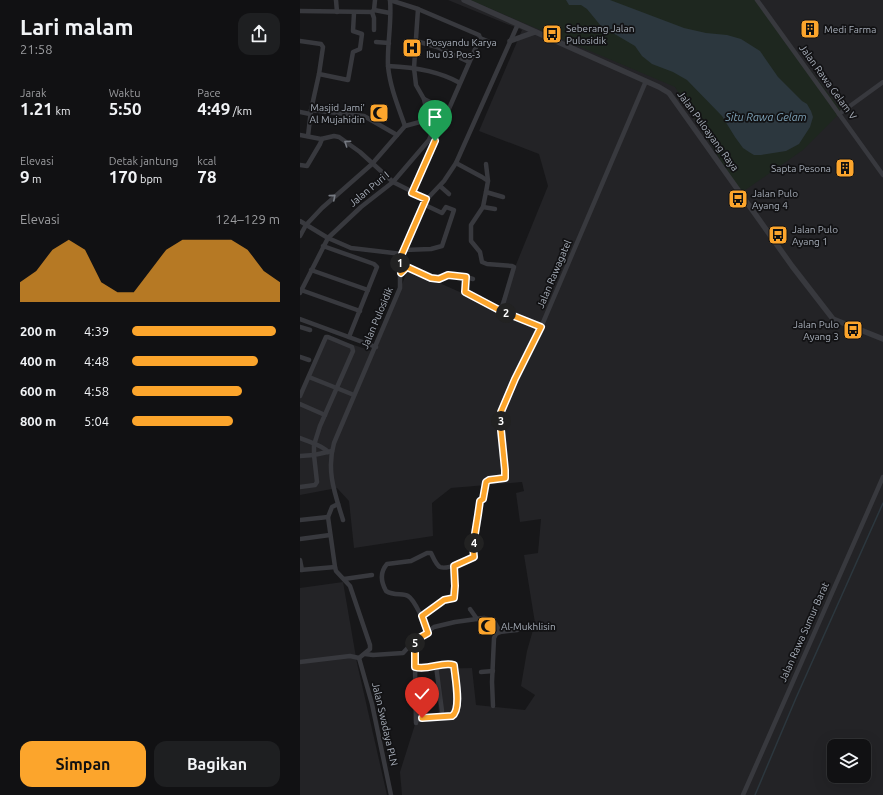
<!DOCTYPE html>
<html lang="id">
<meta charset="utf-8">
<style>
:root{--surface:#111113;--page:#1e1f21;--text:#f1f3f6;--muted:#9c9da0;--line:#303133;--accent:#fca52c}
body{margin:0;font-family:Ubuntu,sans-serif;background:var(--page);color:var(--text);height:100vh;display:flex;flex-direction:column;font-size:15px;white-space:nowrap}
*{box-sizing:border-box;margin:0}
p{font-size:13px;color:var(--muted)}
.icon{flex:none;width:22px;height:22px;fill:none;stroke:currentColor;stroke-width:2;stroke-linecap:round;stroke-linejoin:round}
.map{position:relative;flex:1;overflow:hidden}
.details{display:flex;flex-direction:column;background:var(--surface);width:300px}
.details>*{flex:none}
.controls{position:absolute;left:527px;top:739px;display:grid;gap:8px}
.controls a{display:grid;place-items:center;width:44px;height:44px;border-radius:8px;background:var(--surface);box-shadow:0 4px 16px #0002,0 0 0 1px var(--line);font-size:20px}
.pin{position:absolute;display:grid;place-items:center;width:34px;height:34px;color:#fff;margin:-41px -17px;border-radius:50% 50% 50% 0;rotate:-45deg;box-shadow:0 0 4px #0007}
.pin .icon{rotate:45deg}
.km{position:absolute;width:20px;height:20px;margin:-10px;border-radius:50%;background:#222;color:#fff;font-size:11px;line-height:20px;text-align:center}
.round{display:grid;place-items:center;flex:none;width:42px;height:42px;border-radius:12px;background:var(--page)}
.overview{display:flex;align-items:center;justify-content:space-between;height:68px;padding:0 20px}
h1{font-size:22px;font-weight:700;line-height:30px}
.metrics{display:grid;grid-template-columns:repeat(3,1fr);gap:6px;height:68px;padding:4px 20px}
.metrics div{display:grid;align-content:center}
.metrics b{font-size:17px;font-weight:700}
.metrics small{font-size:11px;font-weight:400}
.metrics p{font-size:11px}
.chart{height:112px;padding:8px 20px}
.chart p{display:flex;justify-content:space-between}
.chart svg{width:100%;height:72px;margin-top:4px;fill:var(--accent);opacity:.7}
.primary-button{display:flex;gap:8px;margin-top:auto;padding:8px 20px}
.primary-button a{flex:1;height:46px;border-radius:12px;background:var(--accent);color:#111;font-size:16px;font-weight:700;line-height:46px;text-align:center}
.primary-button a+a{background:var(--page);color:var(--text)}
ul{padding:0 20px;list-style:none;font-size:13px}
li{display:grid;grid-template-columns:64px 48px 1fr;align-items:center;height:30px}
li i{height:10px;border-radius:5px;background:var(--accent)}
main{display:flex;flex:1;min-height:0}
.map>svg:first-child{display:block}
</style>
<main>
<section class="details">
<div class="overview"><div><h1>Lari malam</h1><p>21:58</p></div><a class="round"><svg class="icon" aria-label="share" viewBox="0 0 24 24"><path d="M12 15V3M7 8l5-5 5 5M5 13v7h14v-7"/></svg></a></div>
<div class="metrics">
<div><p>Jarak</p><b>1.21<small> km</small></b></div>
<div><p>Waktu</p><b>5:50</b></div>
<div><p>Pace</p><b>4:49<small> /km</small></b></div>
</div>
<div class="metrics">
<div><p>Elevasi</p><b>9<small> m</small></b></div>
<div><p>Detak jantung</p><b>170<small> bpm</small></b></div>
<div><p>kcal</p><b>78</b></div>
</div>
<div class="chart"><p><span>Elevasi</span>124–129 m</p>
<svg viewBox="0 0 160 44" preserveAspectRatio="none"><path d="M0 44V32L10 25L20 12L30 6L40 12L50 32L60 38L70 38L80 25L90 12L100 6L110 6L120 6L130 6L140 12L150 25L160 32V44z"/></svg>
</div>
<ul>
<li><b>200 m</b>4:39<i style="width:97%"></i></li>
<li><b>400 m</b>4:48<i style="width:85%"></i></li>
<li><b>600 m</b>4:58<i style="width:74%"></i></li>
<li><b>800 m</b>5:04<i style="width:68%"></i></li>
</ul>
<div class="primary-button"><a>Simpan</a><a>Bagikan</a></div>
</section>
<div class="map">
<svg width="583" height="795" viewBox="0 0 583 795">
<rect width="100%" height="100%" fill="#171719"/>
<!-- built -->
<g fill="#232326" fill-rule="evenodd">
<path d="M148,0H583V795H102L100,772L118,715L139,714L135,669L172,668L176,705L225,710L235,695L221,686L227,651L235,623L224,555L238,553L241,519L220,522L216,493L224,491L222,482L151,488L132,503L133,536L54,548L49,501L37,488L0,495V395L26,336L75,352L108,269L198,309L248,186L239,154L179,131L222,30ZM534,746H564V776H534Z"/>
<path d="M43,582L57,663L87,795H0V588Z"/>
</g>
<!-- green -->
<path fill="#1e271f" d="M170,0H456L542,111L503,150L441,193L375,87Z"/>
<!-- water -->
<path fill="#2c373e" d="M266,0H310L384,28L406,33L427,35L441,39L460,51L478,77L502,101L507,104L511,111L513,117L510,127L499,144L486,151L461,155H454L449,152L443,148L435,137L422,116L387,80L373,72L352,64L342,56L335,46L301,26L287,9L281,5H269Z"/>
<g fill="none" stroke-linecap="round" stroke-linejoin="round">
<!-- stream -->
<path stroke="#2c373e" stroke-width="1.5" d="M455,795L496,698L583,503"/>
<!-- minor -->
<g stroke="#38393e" stroke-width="4.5">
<path d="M36,0L37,12"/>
<path d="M90,0L118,9L179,35L180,38L112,193"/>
<path d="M90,0C92,22 87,44 88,66C90,87 98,106 105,126"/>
<path d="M457,0L583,175"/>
<path d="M118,9L114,68L116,85L124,99L127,113L133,121V130L135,131"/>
<path d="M74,10L90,13"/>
<path d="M0,11L72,12L74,10L75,0"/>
<path d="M72,12L74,18V30"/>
<path d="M180,38L192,43"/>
<path d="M0,41L21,44L23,47L19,74L11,110L8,136"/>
<path d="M116,41L137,47L169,62"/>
<path d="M76,42L89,43"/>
<path d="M88,66C112,67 139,71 160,83"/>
<path d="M19,74L48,80L53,52L60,49L62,34L53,31L54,13"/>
<path d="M124,99L148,111"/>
<path d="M11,110L64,116L97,135"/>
<path d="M0,112L10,114"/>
<path d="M539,114L583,82"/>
<path d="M0,135L21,139L34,136L39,137L60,152L93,182L127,199"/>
<path d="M156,163L182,177L188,181L186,192L183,207L171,225V241L180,252L182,262L187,264L212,266L214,267L201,311"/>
<path d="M186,164L188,181"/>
<path d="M0,165L7,166L20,144L22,139"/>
<path d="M140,186L149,194"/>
<path d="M186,192L203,197"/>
<path d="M183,207L195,209"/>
<path d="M0,221L28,238L51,248L102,254"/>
<path d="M0,236L6,225L22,208L72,164L105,126L131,119"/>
<path d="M23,246L74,264L77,267L49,337"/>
<path d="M104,250L131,249L142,246L154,210L146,207L142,213L123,204"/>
<path d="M11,270L68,290"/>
<path d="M101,273L107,267L131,278L139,279L148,275L166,277L165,292L201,311L241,327"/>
<path d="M166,277L173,279"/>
<path d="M1,290L60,311"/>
<path d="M0,293L28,238L61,207L93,182L129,140L133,130"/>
<path d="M0,319L76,347"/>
<path d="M0,327L10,330"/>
<path d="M0,357L9,360"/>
<path d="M9,377L54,395"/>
<path d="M0,396L26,337H28L52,347L53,351L20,426L14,445V455L0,456"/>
<path d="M0,404L25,415"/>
<path d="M0,438C9,442 22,445 28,452"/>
<path d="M0,487L15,485L17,482L14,455L32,451"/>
<path d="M38,504L32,507L28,517L35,567L36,571L50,586L70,645V649L59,658"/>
<path d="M0,520L28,517"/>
<path d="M43,520C35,494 26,471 34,443L100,288V264L102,254L121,208L127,199L144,181L156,163L218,24"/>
<path d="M0,539L30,535"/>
<path d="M0,560L2,570"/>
<path d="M0,570L35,567"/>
<path d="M44,579L72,575"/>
<path d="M170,609L177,619"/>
<path d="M122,616L144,600L154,598V566"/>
<path d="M128,633C125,624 115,600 108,596C103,593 94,596 86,591C81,582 80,572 87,564L111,561L127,553H131C133,557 136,565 140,567C147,570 167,561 174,557L173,546L178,515L180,501L183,499L186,482L189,480L205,478V470L201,430V412L215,379L239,332L346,81"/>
<path d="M114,641L115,643V667C128,671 141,661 154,665C155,677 162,709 152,716L122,719L118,720"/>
<path d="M65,654L73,655L103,653L114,641L134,627L155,622L184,618L194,621L200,632L217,630L225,626"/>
<path d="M0,662L50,656L59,658L72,704L91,795"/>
<path d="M136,666L142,711"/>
<path d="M115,667L116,723"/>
<path d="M181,672L193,671"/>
<path d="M193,706L192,682L194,638L196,634L200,632"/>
<path d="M443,795L583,477"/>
</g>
<!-- tertiary -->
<g stroke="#38393e" stroke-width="5.5">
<path d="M164,0L359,87L369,93L492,266L533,319L583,339"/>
<path d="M210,41L235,32"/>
</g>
</g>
<!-- one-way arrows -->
<defs><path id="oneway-chevron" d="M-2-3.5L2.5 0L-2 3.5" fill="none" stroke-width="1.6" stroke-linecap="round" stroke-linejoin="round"/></defs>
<g stroke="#767a82">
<use href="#oneway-chevron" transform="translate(47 143) rotate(-146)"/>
<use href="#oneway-chevron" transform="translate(33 197) rotate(-41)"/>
</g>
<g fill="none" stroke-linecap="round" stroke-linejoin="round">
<!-- route casing -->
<g stroke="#fff" stroke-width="8">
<path id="route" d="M122,718L152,716C162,710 155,677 154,665C142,661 128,671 115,667V643L114,641L128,633L122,616L144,600L154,598L155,586L154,566L174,557L173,546L178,515L180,501L183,499L186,482L189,480L205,478V470L201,430V412L215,379L241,327L201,311L165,292L166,277L148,275L139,279L131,278L107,267L101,273L100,264L102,254L126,199L112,193L135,141"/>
</g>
<!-- route -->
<use href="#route" stroke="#fca52c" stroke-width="5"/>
</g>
<!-- icons -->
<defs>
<g id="building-square" transform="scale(1)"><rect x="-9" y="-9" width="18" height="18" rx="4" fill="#fca52c" stroke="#121214"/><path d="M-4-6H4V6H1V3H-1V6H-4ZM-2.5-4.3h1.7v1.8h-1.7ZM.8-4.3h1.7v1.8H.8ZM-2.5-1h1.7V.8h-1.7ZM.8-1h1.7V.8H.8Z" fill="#111"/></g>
<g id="bus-square" transform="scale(1)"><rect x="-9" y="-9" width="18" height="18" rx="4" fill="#fca52c" stroke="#121214"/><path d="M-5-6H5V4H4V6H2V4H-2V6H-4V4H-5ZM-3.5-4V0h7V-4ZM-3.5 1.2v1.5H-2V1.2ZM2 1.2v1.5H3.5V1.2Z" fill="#111"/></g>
<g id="hospital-square" transform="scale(1)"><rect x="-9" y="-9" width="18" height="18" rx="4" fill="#fca52c" stroke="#121214"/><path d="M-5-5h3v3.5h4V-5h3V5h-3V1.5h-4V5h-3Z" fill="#111"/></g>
<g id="mosque-square" transform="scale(1)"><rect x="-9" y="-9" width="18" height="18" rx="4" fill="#fca52c" stroke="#121214"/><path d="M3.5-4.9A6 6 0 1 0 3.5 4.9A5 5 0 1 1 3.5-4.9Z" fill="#111"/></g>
</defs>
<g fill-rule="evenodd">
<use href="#building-square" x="510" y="29"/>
<use href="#bus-square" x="252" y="34"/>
<use href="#hospital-square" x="112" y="48"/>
<use href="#mosque-square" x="79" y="113"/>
<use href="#building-square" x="545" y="168"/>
<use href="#bus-square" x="438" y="199"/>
<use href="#bus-square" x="478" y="235"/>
<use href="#bus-square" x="553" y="330"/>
<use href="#mosque-square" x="187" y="626"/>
</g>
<g text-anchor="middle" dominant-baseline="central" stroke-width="3.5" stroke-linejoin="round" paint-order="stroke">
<!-- poi labels -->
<g font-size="10" fill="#a8afba" stroke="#121214" text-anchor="start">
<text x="266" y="28">Seberang Jalan<tspan x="266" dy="12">Pulosidik</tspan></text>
<text x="524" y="29">Medi Farma</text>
<text x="126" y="42">Posyandu Karya<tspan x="126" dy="12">Ibu 03 Pos-3</tspan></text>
<text x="65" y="107" text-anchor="end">Masjid Jami'<tspan x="65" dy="12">Al Mujahidin</tspan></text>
<text x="531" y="168" text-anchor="end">Sapta Pesona</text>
<text x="452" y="193">Jalan Pulo<tspan x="452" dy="12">Ayang 4</tspan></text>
<text x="492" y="229">Jalan Pulo<tspan x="492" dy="12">Ayang 1</tspan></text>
<text x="539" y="324" text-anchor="end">Jalan Pulo<tspan x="539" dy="12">Ayang 3</tspan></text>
<text x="201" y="626">Al-Mukhlisin</text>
</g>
<!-- street labels -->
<g font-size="10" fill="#a8afba" stroke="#121214">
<text transform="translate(528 82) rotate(54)">Jalan Rawa Gelam V</text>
<text transform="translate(408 131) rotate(54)">Jalan Puloayang Raya</text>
<text transform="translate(69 189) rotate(-40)">Jalan Puri I</text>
<text transform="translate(254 274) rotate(-67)">Jalan Rawagatel</text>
<text transform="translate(77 318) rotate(-67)">Jalan Pulosidik</text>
<text transform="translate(504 632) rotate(-66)">Jalan Rawa Sumur Barat</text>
<text transform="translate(85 724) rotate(77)">Jalan Swadaya PLN</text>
</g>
<!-- water labels -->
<g font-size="11" font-style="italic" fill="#7da1b6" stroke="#121214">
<text x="466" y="117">Situ Rawa Gelam</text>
</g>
</g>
</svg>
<div class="controls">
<a><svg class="icon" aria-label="layers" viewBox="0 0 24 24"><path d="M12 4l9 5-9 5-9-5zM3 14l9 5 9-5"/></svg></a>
</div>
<div class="pin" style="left:135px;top:141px;background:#1e9e55"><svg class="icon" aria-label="arrive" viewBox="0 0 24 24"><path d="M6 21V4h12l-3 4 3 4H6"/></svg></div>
<div class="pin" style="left:122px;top:718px;background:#d93025"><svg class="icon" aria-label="check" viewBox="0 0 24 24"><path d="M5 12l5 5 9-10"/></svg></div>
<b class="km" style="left:100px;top:263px">1</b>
<b class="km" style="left:206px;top:313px">2</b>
<b class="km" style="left:201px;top:421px">3</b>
<b class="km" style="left:174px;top:543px">4</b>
<b class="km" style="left:115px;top:643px">5</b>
</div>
</main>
